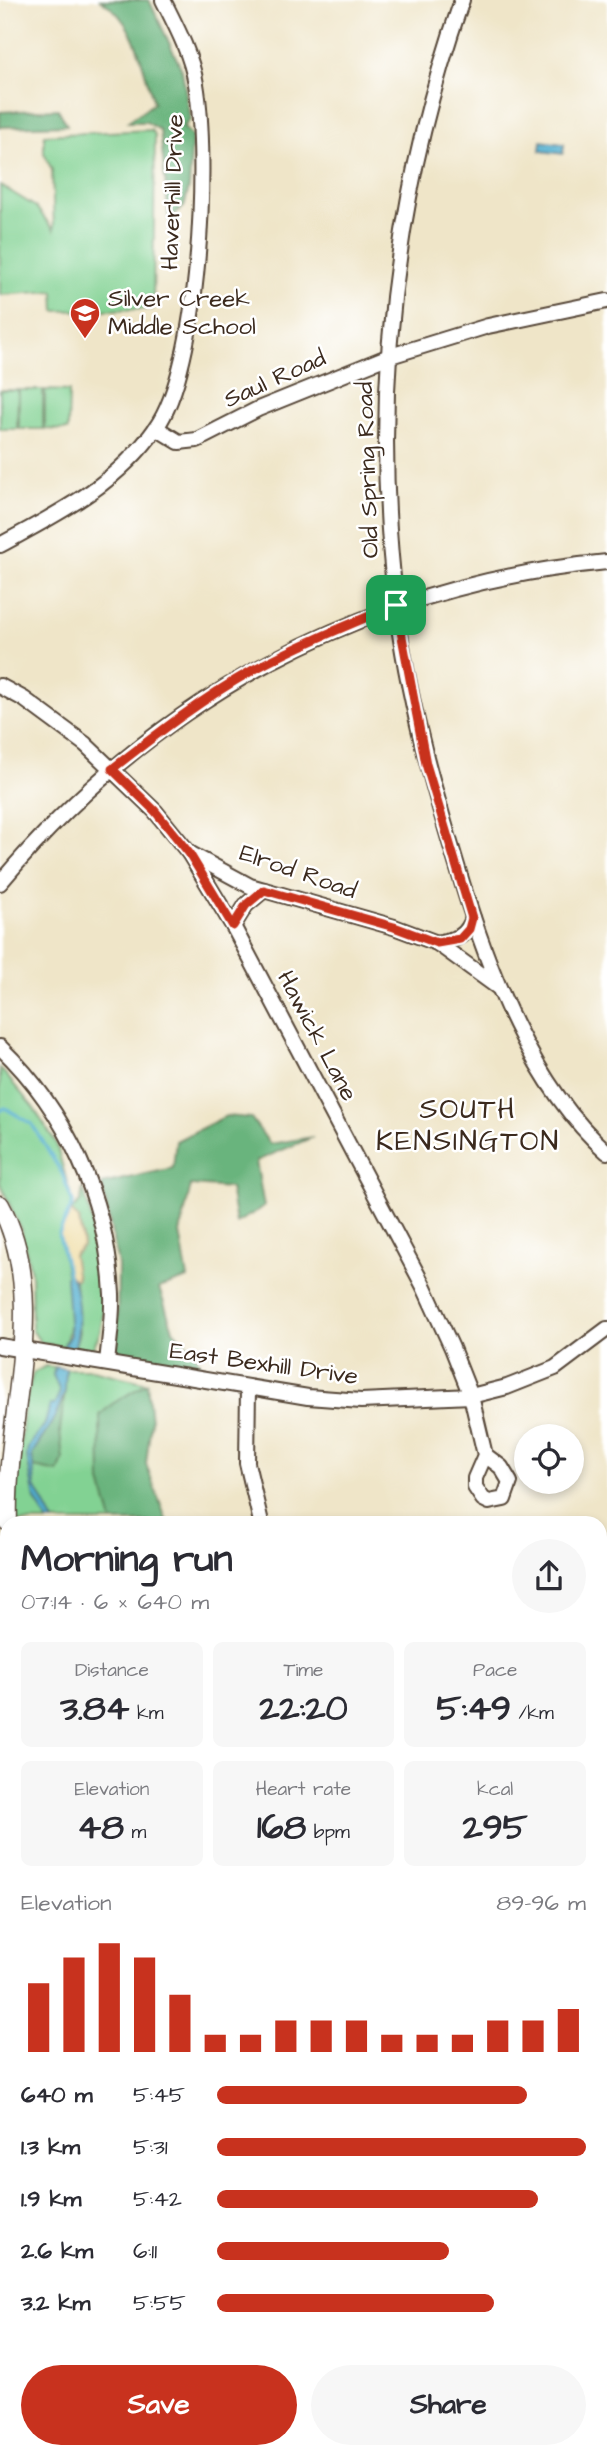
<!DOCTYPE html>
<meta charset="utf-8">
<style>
:root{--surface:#fff;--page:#f7f7f7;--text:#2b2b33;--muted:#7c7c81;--accent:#c8321e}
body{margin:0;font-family:"Architects Daughter",sans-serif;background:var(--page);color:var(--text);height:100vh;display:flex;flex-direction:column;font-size:26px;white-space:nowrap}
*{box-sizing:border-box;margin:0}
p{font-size:23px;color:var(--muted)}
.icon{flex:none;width:38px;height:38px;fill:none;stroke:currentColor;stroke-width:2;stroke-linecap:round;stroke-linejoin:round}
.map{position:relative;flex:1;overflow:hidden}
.panel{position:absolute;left:0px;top:1516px;width:607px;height:943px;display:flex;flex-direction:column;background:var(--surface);border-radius:21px 21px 0 0;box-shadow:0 4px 10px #0003}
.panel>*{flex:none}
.controls{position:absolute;left:514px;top:1424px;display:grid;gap:14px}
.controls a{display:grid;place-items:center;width:70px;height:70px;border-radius:50%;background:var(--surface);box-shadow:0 4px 10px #0003;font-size:35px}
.pin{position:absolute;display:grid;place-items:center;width:60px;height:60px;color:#fff;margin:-30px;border-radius:14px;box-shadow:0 4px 10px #0006}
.round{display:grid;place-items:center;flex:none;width:74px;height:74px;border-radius:37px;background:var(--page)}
.headline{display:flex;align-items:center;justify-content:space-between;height:119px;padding:0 21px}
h1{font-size:38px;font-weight:800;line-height:52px}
.stats{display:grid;grid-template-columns:repeat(3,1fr);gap:10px;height:119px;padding:7px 21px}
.stats div{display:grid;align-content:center;border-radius:10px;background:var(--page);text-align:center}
.stats b{font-size:35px;font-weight:800}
.stats small{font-size:19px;font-weight:400}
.stats p{font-size:19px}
.chart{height:196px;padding:14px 21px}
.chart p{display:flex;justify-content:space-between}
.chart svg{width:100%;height:126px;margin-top:7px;stroke:var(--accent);stroke-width:6}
.action{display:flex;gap:14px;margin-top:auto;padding:14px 21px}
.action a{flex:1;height:80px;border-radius:42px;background:var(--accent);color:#fff;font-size:28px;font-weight:800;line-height:80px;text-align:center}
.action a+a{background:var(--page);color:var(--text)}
ul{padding:0 21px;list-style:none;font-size:23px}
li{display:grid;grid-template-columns:112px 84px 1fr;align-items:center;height:52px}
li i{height:18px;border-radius:9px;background:var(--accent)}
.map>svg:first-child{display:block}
</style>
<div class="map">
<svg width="607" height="2458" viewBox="0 0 607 2458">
<rect width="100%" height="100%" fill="#fff"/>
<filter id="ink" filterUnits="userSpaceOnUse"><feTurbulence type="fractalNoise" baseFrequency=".0143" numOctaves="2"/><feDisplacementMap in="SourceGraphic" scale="14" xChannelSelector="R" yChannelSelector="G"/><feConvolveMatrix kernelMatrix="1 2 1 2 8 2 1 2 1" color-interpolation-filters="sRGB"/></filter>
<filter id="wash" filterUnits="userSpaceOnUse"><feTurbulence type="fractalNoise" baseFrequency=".00686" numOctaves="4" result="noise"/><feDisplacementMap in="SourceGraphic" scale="28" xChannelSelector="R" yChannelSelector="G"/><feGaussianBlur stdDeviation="1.57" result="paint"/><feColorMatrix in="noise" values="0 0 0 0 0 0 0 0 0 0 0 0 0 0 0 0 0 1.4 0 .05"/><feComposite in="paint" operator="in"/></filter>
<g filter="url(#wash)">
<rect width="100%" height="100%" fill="#efe5c8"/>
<!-- green -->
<g fill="#82d293" stroke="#5e7e58" stroke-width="2">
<path d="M151,130L155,135L153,309L55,311L54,291L0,295V185L36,207L54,230L52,170L44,153V135Z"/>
<path d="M0,390H18L17,429H0Z"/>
<rect x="19" y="390" width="24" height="39"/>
<path d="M45,390L69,391L68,430L45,429Z"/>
<path d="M0,1068L33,1107L56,1143L73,1203L72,1210L81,1201L83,1188C94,1226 111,1292 100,1331C98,1338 94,1344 92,1351L74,1348L79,1333L73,1255L83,1246L79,1219L59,1234C64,1264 78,1320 63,1347L41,1343L32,1330L31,1272L21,1230L0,1183Z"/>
<path d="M46,1366L55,1367L53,1375H66V1369H88L147,1383L121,1399L130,1522H13L24,1408L33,1373Z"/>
<path d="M0,1557L7,1559V2074L0,2066Z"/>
<path d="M600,1870H607V2417L600,2420Z"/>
</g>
<!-- forest -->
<g fill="#69b47d" stroke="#526f4e" stroke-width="2">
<path d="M101,0H149L182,70L190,120L183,127L192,136L189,187L184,207L169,219L160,130L146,122H127L154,103C141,63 138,24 101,0Z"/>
<path d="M58,109L67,125L0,127V112Z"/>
<path d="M226,1116L251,1118L270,1144L313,1137L256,1161L264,1207L236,1223L230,1188L191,1185L180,1233L188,1278L159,1288L173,1330L194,1351L204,1372L126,1361L117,1349L118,1265L102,1184L173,1168L176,1141Z"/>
<path d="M147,1383L151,1421L146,1464L167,1522H112L101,1482L100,1415L112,1404Z"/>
<path d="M65,1391L60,1430L63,1460L58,1472L33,1467L32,1454L55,1418Z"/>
<path d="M0,1650L7,1738V1894L0,1892Z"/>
<path d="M600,1844H607V1908L600,1907Z"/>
<path d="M0,1916L7,1918V2022L0,2048Z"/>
<path d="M600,1999H607V2145L600,2144Z"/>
<path d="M600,2180H607V2242L600,2244Z"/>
<path d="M0,2236L7,2244V2295L0,2294Z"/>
<path d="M607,2372V2423L600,2426V2374Z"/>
<path d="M7,2441V2452H119L113,2458H0V2442Z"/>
<path d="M380,2452H526C499,2458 403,2458 380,2452Z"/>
</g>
<!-- sand -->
<path fill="#eeda9e" stroke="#94825e" stroke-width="2" d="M71,1211L79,1219L83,1246L73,1255L77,1279H73L67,1273L59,1234Z"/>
<!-- water -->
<g fill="#51afcf" stroke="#466c76" stroke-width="2">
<path d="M541,141L564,144L563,154L540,151Z"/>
<path d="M66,1277L73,1279C79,1300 81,1328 74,1348L63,1347L70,1335Z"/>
<path d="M55,1367L66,1369L65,1391L55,1417L32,1454L35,1486L54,1522H48L35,1500L27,1457L28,1447L45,1424L50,1405H54L60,1392L53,1375Z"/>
<path d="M600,2144L607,2145V2180H600Z"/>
</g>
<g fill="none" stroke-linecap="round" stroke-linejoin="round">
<!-- stream -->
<path stroke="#51afcf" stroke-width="3.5" d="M0,1111L5,1108L32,1124L62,1173L73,1203L59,1234L69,1279"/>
</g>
</g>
<g filter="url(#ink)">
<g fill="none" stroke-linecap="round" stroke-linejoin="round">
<!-- minor casing -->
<g stroke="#564638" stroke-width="18">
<g id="minor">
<path d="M462,0C394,195 371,399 396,604C407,697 433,787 460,876C488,970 532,1086 607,1152"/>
<path d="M156,428L179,442L197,440L258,409L387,357L488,326L607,301"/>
<path d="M0,545C59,513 116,485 156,428C200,366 209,159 196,84C191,54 176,26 163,0"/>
<path d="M0,686L24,699L85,744L155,811L189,853L250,886L394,927L437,943L499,988"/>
<path d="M189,853L233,926L424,1287L452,1348L471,1396L485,1455L475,1478V1487L483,1499L489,1502L504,1499L510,1482L501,1467L485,1455"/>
<path d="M0,883C156,697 365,585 607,562"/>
<path d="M233,926L246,905L264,890"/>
<path d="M437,943C456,939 466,938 473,918"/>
<path d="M0,1047C68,1112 107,1201 112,1294C113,1317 109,1341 107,1363"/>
<path d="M0,1346L308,1397L361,1401L471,1396L507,1387L555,1368L607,1329"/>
<path d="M248,1388L247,1463L261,1522"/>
<path d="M600,1729L607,1727"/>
<path d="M0,2168L7,2171"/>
<path d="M228,2456L231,2458"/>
</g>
</g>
<!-- tertiary casing -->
<g stroke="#564638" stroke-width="21">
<g id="tertiary">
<path d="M0,1205C51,1298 4,1420 8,1522"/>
<path d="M0,1581L7,1582"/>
<path d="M600,1988H607"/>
<path d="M0,2099L7,2076"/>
</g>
</g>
<!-- motorway casing -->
<g stroke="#564638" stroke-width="30">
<g id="motorway">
<path d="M600,2289L607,2288"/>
<path d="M0,2317L7,2318"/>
<path d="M600,2331L607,2330"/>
<path d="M0,2371L7,2370"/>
<path d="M0,2412L7,2411"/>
</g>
</g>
<!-- minor -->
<use href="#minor" stroke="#fff" stroke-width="14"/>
<!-- tertiary -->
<use href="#tertiary" stroke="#fff" stroke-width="18"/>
<!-- motorway -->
<use href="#motorway" stroke="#fbbe6e" stroke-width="26"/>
</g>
</g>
<g fill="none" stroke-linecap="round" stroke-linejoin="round" filter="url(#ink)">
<!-- route casing -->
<g stroke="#fff" stroke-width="14">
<path id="route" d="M396,605L426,764L472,918L469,929L460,939L437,943L394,927L264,890L246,905L233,926L189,853L155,811L112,769C157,734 203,698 253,670C299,645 348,625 396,605Z"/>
</g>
<!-- route -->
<use href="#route" stroke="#c8321e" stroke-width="9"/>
</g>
<!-- icons -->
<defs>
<g id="school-pin" transform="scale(1.575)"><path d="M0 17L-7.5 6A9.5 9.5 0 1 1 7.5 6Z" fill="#c8321e" stroke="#fff"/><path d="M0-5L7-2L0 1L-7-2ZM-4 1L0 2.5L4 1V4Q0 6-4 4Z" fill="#fff"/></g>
</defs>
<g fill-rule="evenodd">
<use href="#school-pin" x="85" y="313"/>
</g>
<g text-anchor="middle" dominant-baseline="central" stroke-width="5" stroke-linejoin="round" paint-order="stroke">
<!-- street labels -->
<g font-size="24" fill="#3b2a1e" stroke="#fff">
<text transform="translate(173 192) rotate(-88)">Haverhill Drive</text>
<text transform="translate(275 379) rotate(-24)">Saul Road</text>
<text transform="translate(368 470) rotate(-92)">Old Spring Road</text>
<text transform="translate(298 872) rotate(19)">Elrod Road</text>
<text transform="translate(317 1036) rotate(62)">Hawick Lane</text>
<text transform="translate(264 1364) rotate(8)">East Bexhill Drive</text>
</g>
<!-- poi labels -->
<g font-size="24" fill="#3b2a1e" stroke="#fff" text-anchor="start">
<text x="108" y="299">Silver Creek<tspan x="108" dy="28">Middle School</tspan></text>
</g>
<!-- quarter labels -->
<g font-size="28" letter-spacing="2" fill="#3b2a1e" stroke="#fff">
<text x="468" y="1109">SOUTH<tspan x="468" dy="32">KENSINGTON</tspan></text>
</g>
</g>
</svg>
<div class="controls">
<a><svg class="icon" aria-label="locate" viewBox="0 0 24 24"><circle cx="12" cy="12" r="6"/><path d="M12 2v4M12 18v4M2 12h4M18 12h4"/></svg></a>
</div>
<div class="pin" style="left:396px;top:605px;background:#1e9e55"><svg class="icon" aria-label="arrive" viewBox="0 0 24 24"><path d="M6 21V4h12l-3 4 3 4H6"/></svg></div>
<section class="panel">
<div class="headline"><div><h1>Morning run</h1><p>07:14 · 6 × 640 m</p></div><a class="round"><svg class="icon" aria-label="share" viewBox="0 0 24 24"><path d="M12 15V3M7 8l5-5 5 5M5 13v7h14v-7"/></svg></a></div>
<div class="stats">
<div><p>Distance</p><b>3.84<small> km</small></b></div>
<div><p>Time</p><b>22:20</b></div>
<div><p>Pace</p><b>5:49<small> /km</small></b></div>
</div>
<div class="stats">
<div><p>Elevation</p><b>48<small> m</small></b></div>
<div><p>Heart rate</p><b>168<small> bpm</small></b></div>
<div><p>kcal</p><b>295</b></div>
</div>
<div class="chart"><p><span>Elevation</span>89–96 m</p>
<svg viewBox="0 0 160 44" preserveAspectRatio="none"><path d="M5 44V20M15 44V11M25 44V6M35 44V11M45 44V24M55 44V38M65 44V38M75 44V33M85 44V33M95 44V33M105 44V38M115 44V38M125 44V38M135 44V33M145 44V33M155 44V29"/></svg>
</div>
<ul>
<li><b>640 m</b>5:45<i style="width:84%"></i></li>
<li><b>1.3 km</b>5:31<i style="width:100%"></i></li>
<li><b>1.9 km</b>5:42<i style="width:87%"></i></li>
<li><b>2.6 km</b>6:11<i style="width:63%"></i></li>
<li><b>3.2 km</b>5:55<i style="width:75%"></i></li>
</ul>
<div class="action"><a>Save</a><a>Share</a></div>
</section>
</div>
